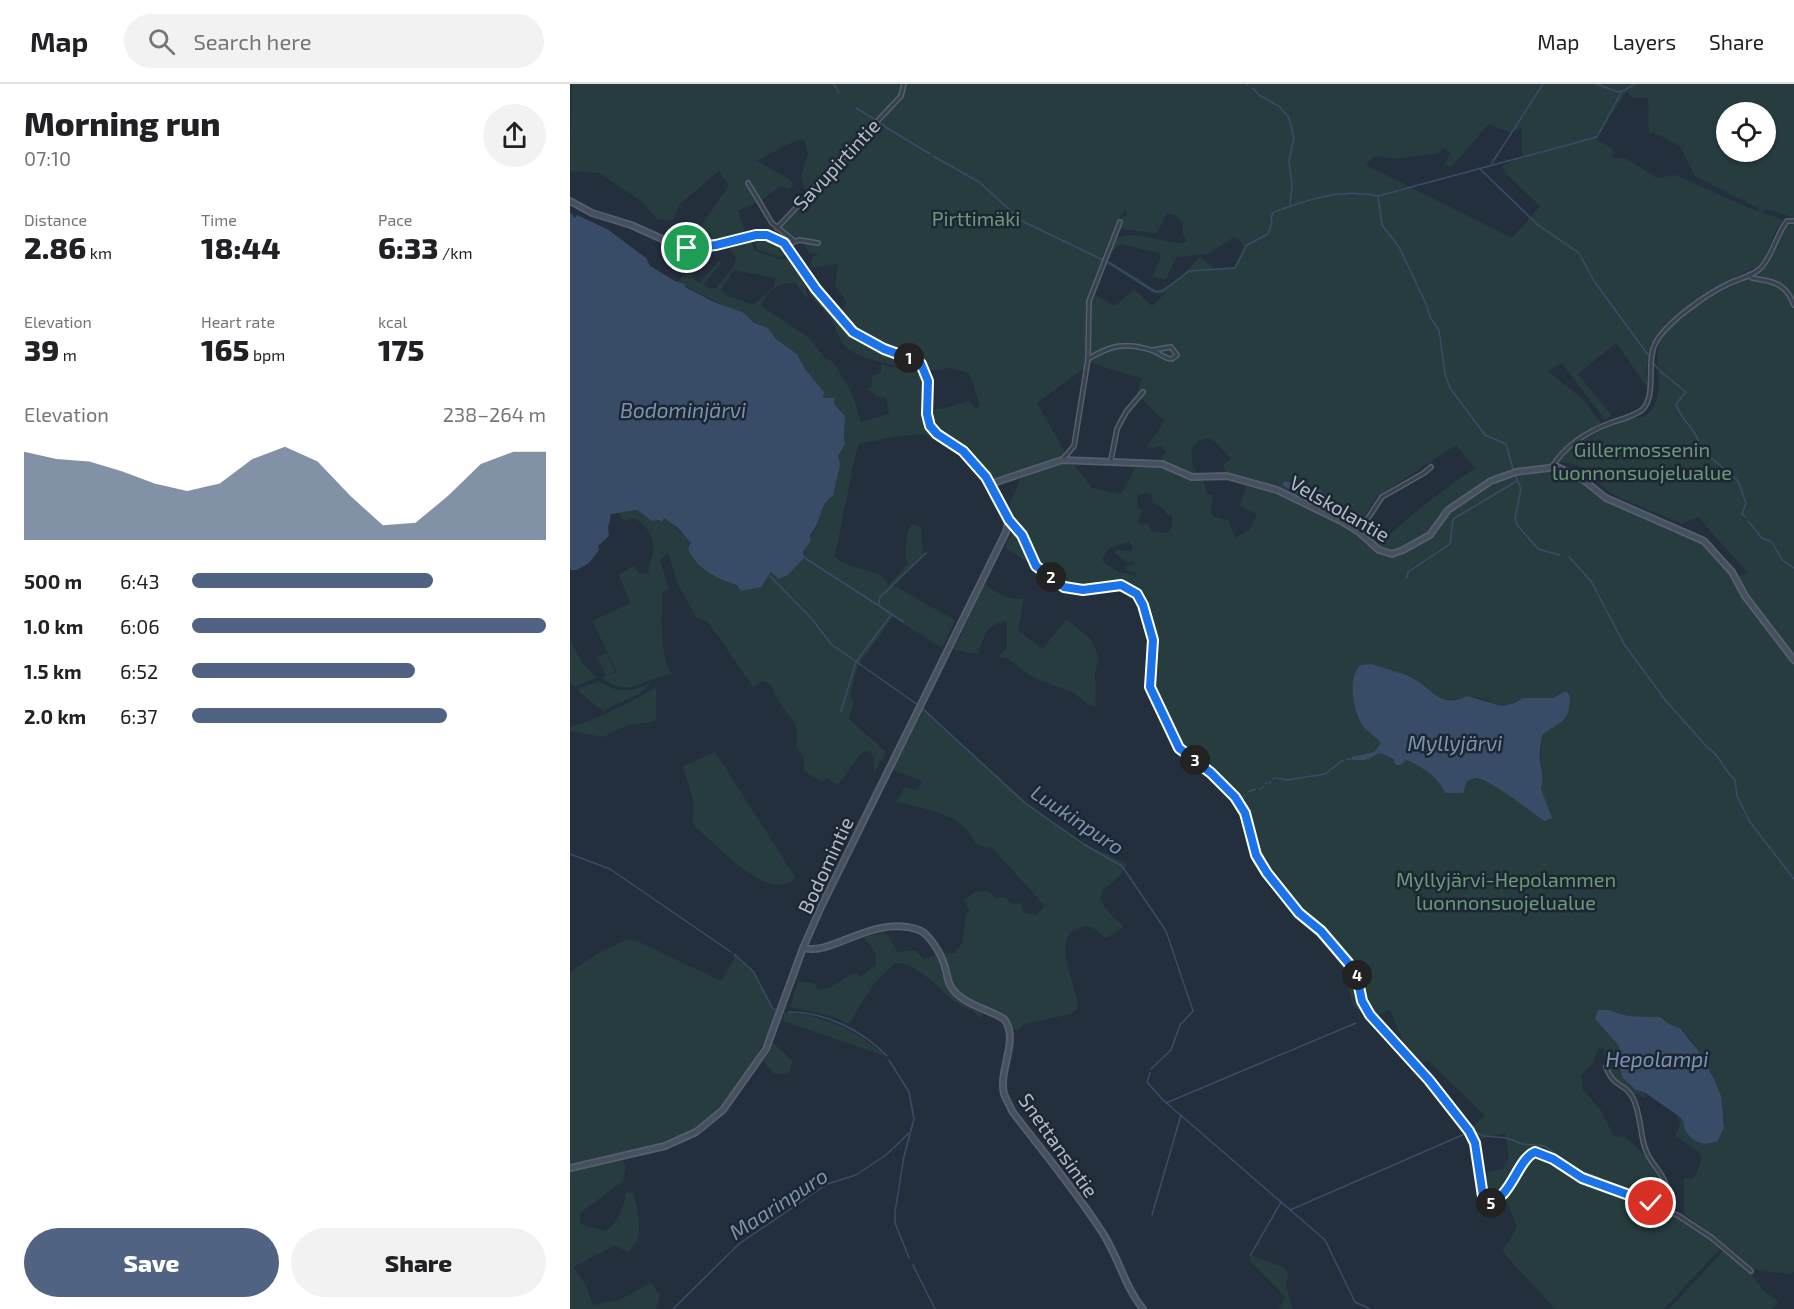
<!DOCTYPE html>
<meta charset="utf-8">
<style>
:root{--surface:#fff;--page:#f2f2f2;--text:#202124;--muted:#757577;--line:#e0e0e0;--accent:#506383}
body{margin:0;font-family:"Exo 2",sans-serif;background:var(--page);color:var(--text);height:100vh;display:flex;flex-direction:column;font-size:22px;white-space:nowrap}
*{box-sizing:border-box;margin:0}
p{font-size:20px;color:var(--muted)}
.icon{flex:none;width:33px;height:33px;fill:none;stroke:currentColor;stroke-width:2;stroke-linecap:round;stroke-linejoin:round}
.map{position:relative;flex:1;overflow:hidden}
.drawer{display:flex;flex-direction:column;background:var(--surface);width:570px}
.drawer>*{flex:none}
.controls{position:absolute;left:1146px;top:18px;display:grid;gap:12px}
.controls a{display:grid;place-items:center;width:60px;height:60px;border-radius:50%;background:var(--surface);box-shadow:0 2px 4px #0004;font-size:30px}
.pin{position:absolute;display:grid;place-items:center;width:51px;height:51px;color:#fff;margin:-26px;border:3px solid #fff;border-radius:50%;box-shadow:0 2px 6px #0007}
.km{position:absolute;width:30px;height:30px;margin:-15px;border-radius:50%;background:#222;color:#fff;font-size:16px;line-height:30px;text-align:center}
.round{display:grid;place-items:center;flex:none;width:63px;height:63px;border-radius:32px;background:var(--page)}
.head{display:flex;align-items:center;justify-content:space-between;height:102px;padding:0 24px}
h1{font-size:33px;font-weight:800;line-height:45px}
.stats{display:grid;grid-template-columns:repeat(3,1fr);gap:9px;height:102px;padding:6px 24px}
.stats div{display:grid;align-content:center}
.stats b{font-size:30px;font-weight:800}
.stats small{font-size:16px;font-weight:400}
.stats p{font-size:16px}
.chart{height:168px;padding:12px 24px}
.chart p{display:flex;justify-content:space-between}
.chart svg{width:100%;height:108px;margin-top:6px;fill:var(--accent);opacity:.7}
.cta{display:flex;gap:12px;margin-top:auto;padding:12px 24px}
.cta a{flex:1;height:69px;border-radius:36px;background:var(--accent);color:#fff;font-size:24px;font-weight:800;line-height:69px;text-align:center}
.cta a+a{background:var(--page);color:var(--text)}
ul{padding:0 24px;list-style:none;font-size:20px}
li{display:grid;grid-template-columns:96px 72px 1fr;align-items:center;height:45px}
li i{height:15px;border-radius:8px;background:var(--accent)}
header{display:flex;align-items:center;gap:36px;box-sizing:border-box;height:84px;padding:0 30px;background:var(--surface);border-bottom:2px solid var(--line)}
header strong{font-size:28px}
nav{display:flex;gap:33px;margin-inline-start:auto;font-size:21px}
.search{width:420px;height:54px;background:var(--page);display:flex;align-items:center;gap:15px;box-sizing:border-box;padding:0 21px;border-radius:33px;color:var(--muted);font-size:22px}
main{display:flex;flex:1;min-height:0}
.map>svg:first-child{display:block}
</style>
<header>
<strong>Map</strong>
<div class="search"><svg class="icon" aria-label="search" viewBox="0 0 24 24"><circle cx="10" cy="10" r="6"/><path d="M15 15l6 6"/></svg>Search here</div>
<nav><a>Map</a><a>Layers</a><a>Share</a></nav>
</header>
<main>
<section class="drawer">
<div class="head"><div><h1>Morning run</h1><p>07:10</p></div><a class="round"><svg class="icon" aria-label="share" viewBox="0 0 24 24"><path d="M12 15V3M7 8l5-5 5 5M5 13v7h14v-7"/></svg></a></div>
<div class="stats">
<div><p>Distance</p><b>2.86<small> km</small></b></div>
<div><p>Time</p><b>18:44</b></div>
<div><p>Pace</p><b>6:33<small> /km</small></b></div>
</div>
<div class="stats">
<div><p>Elevation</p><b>39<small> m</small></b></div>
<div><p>Heart rate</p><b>165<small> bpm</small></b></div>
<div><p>kcal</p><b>175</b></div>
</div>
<div class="chart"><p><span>Elevation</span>238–264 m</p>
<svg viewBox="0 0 160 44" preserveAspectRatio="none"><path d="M0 44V8L10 11L20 12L30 16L40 21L50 24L60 21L70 11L80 6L90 12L100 26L110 38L120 37L130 26L140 13L150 8L160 8V44z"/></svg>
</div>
<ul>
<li><b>500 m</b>6:43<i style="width:68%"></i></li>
<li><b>1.0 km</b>6:06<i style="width:100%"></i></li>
<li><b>1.5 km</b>6:52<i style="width:63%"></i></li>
<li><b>2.0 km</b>6:37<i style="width:72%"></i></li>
</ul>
<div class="cta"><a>Save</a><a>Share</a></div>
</section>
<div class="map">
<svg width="1224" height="1225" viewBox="0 0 1224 1225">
<rect width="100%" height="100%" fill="#242f3e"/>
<!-- green -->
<g fill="#263c3f" fill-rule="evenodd">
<path d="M2,0H1224V134L1197,125L1192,128L1213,136L1203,152L1195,175L1186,183L1138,208L1098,238L1081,261L1076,286L1078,304L1046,259L1008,290L1042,332L1035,336L992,279L978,287L1011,314L1032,340L996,362L982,381L946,385L929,390L880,421L854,452L826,467H817L808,462C838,432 870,408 905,384L886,361L807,413L787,444L708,403L657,389L653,381L661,375L645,358L638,354L628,357L621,365L623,382L628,391L592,377L591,373L596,370L592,361L584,364L577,363L594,337L566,309L572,295L521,279L467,319L497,372L422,396C416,387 409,378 401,370C381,351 367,357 361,326L376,324L399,317L406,325L410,321L399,289L381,284L360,287L348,276L290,250L270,227L277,218L265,202L268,180L240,184L243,172L250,171L238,168L232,156L206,143L236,109L231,92L238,70L234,55L223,58L186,77L218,94L224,100L220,105L210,102L192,116L168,127L176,150L136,160L132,141L159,101L149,87L110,120L103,137L87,135L72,118L29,89L0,87ZM1056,8L1063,14H1078L1079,49L1087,50L1111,63L1125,92L1188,124L1191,128L1176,123L1106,91L1087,94L1055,74H1043L1042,64L1026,55ZM1156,28H1196V68H1156ZM918,40L941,49L952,44V72L932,82L936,90L970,122L942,154L796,81L804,72L826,75L868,69L873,64L881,69L875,80L881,84ZM557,126V131L552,133L551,145L585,149C592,144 592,135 598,129L606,132L613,139V151L617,155L616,158C598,164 541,133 542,168L550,160L589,169L590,175L582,193L596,196L606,173L638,170L664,153L671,157L673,163L664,183L644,184L630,173C619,185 603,202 587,206L538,176L537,180L582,208L590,210L596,208L582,222L564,205L545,222L525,211L551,131Z"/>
<path d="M1224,138V217L1211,199L1189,191L1188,188C1191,185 1196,182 1199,178C1209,165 1206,144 1224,138Z"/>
<path d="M184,156L205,158L217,169L212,173L188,166Z"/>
<path d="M181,157L185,167L209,175H221L235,201L238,215L225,199C210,197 197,208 191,222L238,253L255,274L263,278L282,309L291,338L319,330L316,314L306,312L298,305L302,302V292L311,289V280L339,288C317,275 287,279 271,257C267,250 265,242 261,235C252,222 240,217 237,201L239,199L287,253L303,262L349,281L355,291L358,341L396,372L392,374L355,350L328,352L294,359L289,361L286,368L265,472C276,488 315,483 317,500H319L338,480C333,468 336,452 341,440L351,443L353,471L324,502L385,536L372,564L323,533L288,582L280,610L284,619L279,635L316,668L304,689V673L299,667L292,668L268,701L257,694L252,698L234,687V674L226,662C231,635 217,634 207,614C202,605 203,600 192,597L183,603L146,549L136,537L127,534L108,500L98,468L90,476L99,505L92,508C93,533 88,569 102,590C75,593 59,616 32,594L36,592L27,573L37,569L45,587L37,592L47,588L22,537L60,519L49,491L64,481L69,490L79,489L78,485C88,463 85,449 65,434L54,437L48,428L69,427L82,437L89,436L92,438L93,435H98L121,459L123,475C157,501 155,504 198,493L202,488L209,495L218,491L235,473V463L245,446L256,417L263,412L267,395L268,372L275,359L274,352L275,332L260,314H252L253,308L235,285L227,270L206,255L197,244L107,198L136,168H139L122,193L129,199L149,177L151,179L134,200L140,205L146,204L163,183L166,174L160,164ZM164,186L205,194L204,202L184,221L157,212L151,206Z"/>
<path d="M1177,195C1200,194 1217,202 1224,225V573L1176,511L1167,493L1178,489L1128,433L1111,440C1089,429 1065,422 1043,410C1020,397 1020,379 989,378C1006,356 1034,345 1059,335C1067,333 1075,335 1080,328C1094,310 1086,284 1088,265C1092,237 1153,206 1177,195Z"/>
<path d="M502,378L522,404L551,410L567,380L591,382L617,394L633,395L637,410L643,411L641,428L644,433L658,436L666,454L680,445L687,430L670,422L677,400L718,413L758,432L788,450L809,469L822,472L857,456L865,449L880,427L932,396L968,388L993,387L1010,395L1035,416L1133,458L1155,483L1174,514L1224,579V1188L1218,1190L1181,1185L1114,1129V1094L1121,1095L1126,1091L1132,1074L1129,1068L1105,1052L1110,1041L1107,1032C1123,1036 1112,1065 1145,1059C1173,1037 1131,961 1110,944C1106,941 1100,942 1097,939C1094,937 1093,934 1090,933L1058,932L1044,927L1025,935L1049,962C1051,977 1046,986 1058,998C1064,1004 1066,1006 1074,1008L1076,1013C1070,1014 1048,1001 1043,996C1036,989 1034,971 1034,965L1029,964L1023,979L1011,991L1013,1006L1030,1025L1043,1051L1047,1053L1054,1052C1071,1065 1088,1085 1095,1105L1092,1112L1080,1118L1013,1093L983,1073L965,1066C945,1075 944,1110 920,1115L915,1113L912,1096L918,1088L933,1085L939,1073L935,1049L906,1056L901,1044L915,1031L857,976L848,982L828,959L832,955L820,926L799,935L783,921L773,886L762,868L719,827L690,787L676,745L680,746L671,721L651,698L608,663L604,656L582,604L583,544L573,512L560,500L551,499L513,504L491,499L466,480L449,443L450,438L438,423L453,389ZM576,409L581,410L583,418L595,426L596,430L602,432V444L597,449L582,448L578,439L570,441L568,436L573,427L568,424L567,416L569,411ZM559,458L563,463L561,467L546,466L545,469L558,479L563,476L565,480L556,483V487L566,489L567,494L563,490L549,488L534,479L532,474L539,464ZM790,581C820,580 849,596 871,616L907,613L932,622L945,619L973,650L970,672L974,698L971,705L905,694L897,697L893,708L875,709L872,701L854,683L836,676L825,677L810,669L796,676L797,670L804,668L811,659C804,651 793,642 789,632C782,618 779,592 790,581Z"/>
<path d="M444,445L450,453L461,481L435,463Z"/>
<path d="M414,500C428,509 438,516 454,515L448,547L473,565L496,535L521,555L529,574L525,588L526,623L518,620L502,608L466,595L438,575L428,573L437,564V537C415,540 415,552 408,570L384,566Z"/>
<path d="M0,556L13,580L27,594L4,603L0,598Z"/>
<path d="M29,597C48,610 62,608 82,598L69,610L33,627L9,608V604Z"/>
<path d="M86,603V634L83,638L58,641L33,653L0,647V643C31,634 59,619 86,603Z"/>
<path d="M353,624L457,719L515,760L557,780L549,793L532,807L530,815L539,829L554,843L536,854C530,851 526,845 521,843C516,841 512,844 507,845C480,855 508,904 508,924L501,930L454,940L448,947L443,945L431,931L420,925L409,934C404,925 393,924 385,918C368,905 348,878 325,879L303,901L279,940L262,932L220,923L228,897L245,900L248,906C264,905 272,892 287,889L290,893L306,881L305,868L294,853L315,849L319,853L327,868L345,866L354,875L373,869H385L392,859L396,830L400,827L394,817L406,807L419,808L426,814L434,813L444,821L450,818L454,828L467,831L475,822L422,764L413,763L405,759C393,729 355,725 326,718L335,703L347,707L352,697L320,685Z"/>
<path d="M145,668L226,794C199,821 147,760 126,744L122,737C127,716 118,703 113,682Z"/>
<path d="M56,856L67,857L151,897L164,875V870L183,887L203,925L208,926C178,993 154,1045 77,1065C68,1068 59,1068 49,1069C33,1072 16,1077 0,1082V888L30,868Z"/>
<path d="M214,928C254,931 286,946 315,972L213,937Z"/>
<path d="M203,959L223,977L219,988L215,991L203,989L194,978Z"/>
<path d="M966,1069L982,1076L1011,1095L1050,1108L1109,1133L1151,1164L1094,1225H985L932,1167L947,1143L938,1120L931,1114C939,1104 957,1073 966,1069Z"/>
<path d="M51,1073L56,1082L53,1097L10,1129V1140L35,1147C50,1138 53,1124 56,1108L63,1109C69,1128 76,1158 56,1168L45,1161L3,1183L16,1201L23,1221L49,1216L81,1199L90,1211L86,1225H0V1086Z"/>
<path d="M1154,1166L1180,1188L1193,1206L1209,1218L1202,1225H1099Z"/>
<path d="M682,1171L715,1184L718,1191L716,1202L723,1225H709L715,1213L679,1176Z"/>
</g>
<!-- water -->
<g fill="#394c67">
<path d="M0,128L5,134L7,131L37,145L76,174L80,182L105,197L114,200L115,203L144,218L174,229L183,238L198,244L206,255L227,270L235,285L254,308L253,314H264V320L275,332L274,352L275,360L268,372L270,381L263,412C250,418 251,440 240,451L241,456L233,468L235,473L218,491L209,495L201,488L191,503L171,507L167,501C147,495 127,485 118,465L121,459L108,444L94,434L92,438L89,436L82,437L67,426L41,430L38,444L39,452L28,462L29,466L19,479L7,486H0Z"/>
<path d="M714,397L750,406L759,414L756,418C743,419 723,409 713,401Z"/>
<path d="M801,580C814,584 830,588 842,594C864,605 869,625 897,612L932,622L945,619L953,614H983L996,607L1000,612C1000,637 992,637 973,650C971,658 969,667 970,675C971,686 975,695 971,705L982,734L974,737C963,729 918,694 906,694C905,694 898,697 897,697L893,709H875C869,693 851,682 836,676L831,681H826L823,675L810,669L796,676H782V673L804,668L811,659C806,653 798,648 793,642C783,627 777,595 790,581Z"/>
<path d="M1028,926H1039L1058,932L1090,933L1099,940L1110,944L1131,970L1145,997L1151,1012L1153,1028L1154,1044L1148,1057C1134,1063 1123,1059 1115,1046C1113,1041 1115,1038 1110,1033L1074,1008L1066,1006L1053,994L1049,982V962L1025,935Z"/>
</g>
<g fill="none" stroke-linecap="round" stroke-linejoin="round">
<!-- stream -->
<g stroke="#394c67" stroke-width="1.5">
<path d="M264,0L269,9"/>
<path d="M677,0L678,1"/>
<path d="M683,4L689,11L710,23L719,34L724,54L719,76L722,102L720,121"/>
<path d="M1053,7L1065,0"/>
<path d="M286,24L304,35"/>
<path d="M309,39L360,70"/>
<path d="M363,72L409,98L452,137L533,176"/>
<path d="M922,79L973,0"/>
<path d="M909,84L968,141L1009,169L1024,197L1079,272"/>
<path d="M808,112L812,141L829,163L857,222L860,233L869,246L875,290L880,304L915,351L936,360L943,385"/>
<path d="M538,178L585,208L593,207L619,187L665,184L677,161L698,150L702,138L701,133L704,128C740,115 769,104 808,112L1027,53L1052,7L1048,8L1026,0"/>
<path d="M1083,279L1088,285"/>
<path d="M1090,287L1116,308L1106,320C1111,338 1128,345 1130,364L1168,397L1176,419L1172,430L1175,433"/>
<path d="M945,391L951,405L945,434L948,442L968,465L990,471"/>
<path d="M1178,437L1192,454L1202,458L1212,476L1224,484"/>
<path d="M999,473L1021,497L1054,560L1096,617L1137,663C1149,669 1154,687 1165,696L1167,712L1180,738L1224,795"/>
<path d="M235,474L334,538"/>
<path d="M200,492L242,535L261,560L348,621"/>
<path d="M837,494L838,488L880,460L883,435L947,397"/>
<path d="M309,520L310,513L356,469"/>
<path d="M353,625L455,719L515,761L552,782L596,847L623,927L610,941L601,966L581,985"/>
<path d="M271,627L286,578L321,531"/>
<path d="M777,675H781"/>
<path d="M706,694L717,696L755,690L773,676"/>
<path d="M703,695L704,694"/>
<path d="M699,699L701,698"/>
<path d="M695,700L696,699"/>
<path d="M690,705L693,703"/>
<path d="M678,708L685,705"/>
<path d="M670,715L675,711"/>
<path d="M666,722V721"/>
<path d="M0,770L40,785L161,868"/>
<path d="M164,870L183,887L203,925L208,926"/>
<path d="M219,928C255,928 292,946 317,972"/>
<path d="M319,976L339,1008L344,1035L334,1072L325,1128V1139L339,1174"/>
<path d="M580,989L577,998L592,1015L755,1156L785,1218L800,1225"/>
<path d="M596,1019L786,939"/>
<path d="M902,1047L914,1052L937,1054L952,1060L975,1062L1005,1085L1034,1096"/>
<path d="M720,1126L897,1049"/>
<path d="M582,1131L611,1031"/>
<path d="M680,1172L711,1118"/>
<path d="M343,1181L365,1225"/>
<path d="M103,1225L169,1160L257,1100L286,1091L316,1071L339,1049"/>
</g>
<!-- street casing -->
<g stroke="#565f6c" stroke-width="6">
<g id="street">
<path d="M178,99L202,139L223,156"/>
<path d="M207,144L331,12L334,0"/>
<path d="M216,161L229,156L248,159"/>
<path d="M1179,191L1182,194C1202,197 1216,199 1224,221"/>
<path d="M518,275C541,261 555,258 581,266C589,268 594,275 602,275L607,271L601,263L583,266"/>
<path d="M493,375L504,362L518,275L519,217L550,138"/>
<path d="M541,376L547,345L556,328L573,308"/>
<path d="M982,383C996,360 1018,347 1043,338C1053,335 1064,332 1072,326C1087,313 1076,278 1085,260C1095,239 1137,210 1158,200C1168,195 1179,193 1187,187C1202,176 1205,152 1217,137H1224"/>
<path d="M439,436L452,451L466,482L494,503L513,506L551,501L562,506L570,514L583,556L580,603L609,664L641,689L665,713L675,729L686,771L697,789L729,829L751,847L786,888L792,917L800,931L859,996L899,1047L905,1059L914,1119C937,1119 948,1086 960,1070L968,1068L1012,1094L1050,1106L1109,1132L1142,1154L1181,1187"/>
<path d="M789,448L812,413L854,389L861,383"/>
<path d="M1036,983C1044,1005 1055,998 1063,1014C1072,1032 1069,1052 1077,1069C1083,1083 1101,1096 1095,1111L1081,1119"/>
</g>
</g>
<!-- secondary casing -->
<g stroke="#565f6c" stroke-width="8">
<g id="secondary">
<path d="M0,117L22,129L61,141L110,163L146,161L186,151H197L214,159L246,205L283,248L314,265L344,276L351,280L358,297L357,330L360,342L367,350L399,373L416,393L439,436L436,448L251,823L233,864L196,965L153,1026L126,1048L95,1062L0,1084"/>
<path d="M420,400L492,376L592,380L622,393L657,392L707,406L773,438L789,448L809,466L822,470L833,466L860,451L878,426L921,397L946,388L987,383L1011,394L1036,414L1134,457L1162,488L1175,512L1224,576"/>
<path d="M233,864C263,872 303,830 349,846C360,850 372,872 375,883C377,889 377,895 380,901C390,920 417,924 434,935C450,955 428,986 434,1010C436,1015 440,1022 442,1027C473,1068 507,1108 534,1151C549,1175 555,1203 573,1225"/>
</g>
</g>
<!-- street -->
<use href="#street" stroke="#38414e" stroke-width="3"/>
<!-- secondary -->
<use href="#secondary" stroke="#465061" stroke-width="4.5"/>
</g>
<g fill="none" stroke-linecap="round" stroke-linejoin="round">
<!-- route casing -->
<g stroke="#fff" stroke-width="12">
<path id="route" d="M117,164L146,161L186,151H197L214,159L246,205L283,248L314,265L344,276L351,280L358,297L357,330L360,342L367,350L393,367L416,393L439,436L452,451L466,482L494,503L513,506L551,501L567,510L573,521L583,556L580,603L609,664L641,689L665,713L675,729L686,771L697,789L729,829L751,847L786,888L792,917L800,931L859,996L899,1047L905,1059L914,1119C941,1119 946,1076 965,1068L983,1075L1012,1094L1081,1119"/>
</g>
<!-- route -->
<use href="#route" stroke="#1a73e8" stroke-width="8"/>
</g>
<g text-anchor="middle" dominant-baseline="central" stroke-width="5" stroke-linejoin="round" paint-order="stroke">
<!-- street labels -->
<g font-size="20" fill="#b4bcc9" stroke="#1d2633">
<text transform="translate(266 80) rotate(-47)">Savupirtintie</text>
<text transform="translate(770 424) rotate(30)">Velskolantie</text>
<text transform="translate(255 781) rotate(-65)">Bodomintie</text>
<text transform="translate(489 1061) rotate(55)">Snettansintie</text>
</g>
<!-- park labels -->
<g font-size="20" fill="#6b9a76" stroke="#1d2633">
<text x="406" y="134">Pirttimäki</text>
<text x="1072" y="365">Gillermossenin<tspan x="1072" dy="23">luonnonsuojelualue</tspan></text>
<text x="936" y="795">Myllyjärvi-Hepolammen<tspan x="936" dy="23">luonnonsuojelualue</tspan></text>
</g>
<!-- water labels -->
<g font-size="21" font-style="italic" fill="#7c92b1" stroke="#1d2633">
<text x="113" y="325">Bodominjärvi</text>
<text x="885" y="658">Myllyjärvi</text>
<text transform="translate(508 735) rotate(34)">Luukinpuro</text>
<text x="1087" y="974">Hepolampi</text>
<text transform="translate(208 1119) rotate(-33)">Maarinpuro</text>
</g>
</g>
</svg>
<div class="controls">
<a><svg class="icon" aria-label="locate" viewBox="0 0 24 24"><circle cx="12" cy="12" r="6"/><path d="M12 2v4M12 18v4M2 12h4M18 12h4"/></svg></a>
</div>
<div class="pin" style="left:117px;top:164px;background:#1e9e55"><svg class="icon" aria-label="arrive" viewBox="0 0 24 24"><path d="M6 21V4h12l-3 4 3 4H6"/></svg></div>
<div class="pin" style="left:1081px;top:1119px;background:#d93025"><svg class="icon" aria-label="check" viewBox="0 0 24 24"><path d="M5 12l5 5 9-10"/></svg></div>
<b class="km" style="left:339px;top:274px">1</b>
<b class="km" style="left:481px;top:493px">2</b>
<b class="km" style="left:625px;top:676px">3</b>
<b class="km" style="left:787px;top:891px">4</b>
<b class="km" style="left:921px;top:1119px">5</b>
</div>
</main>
